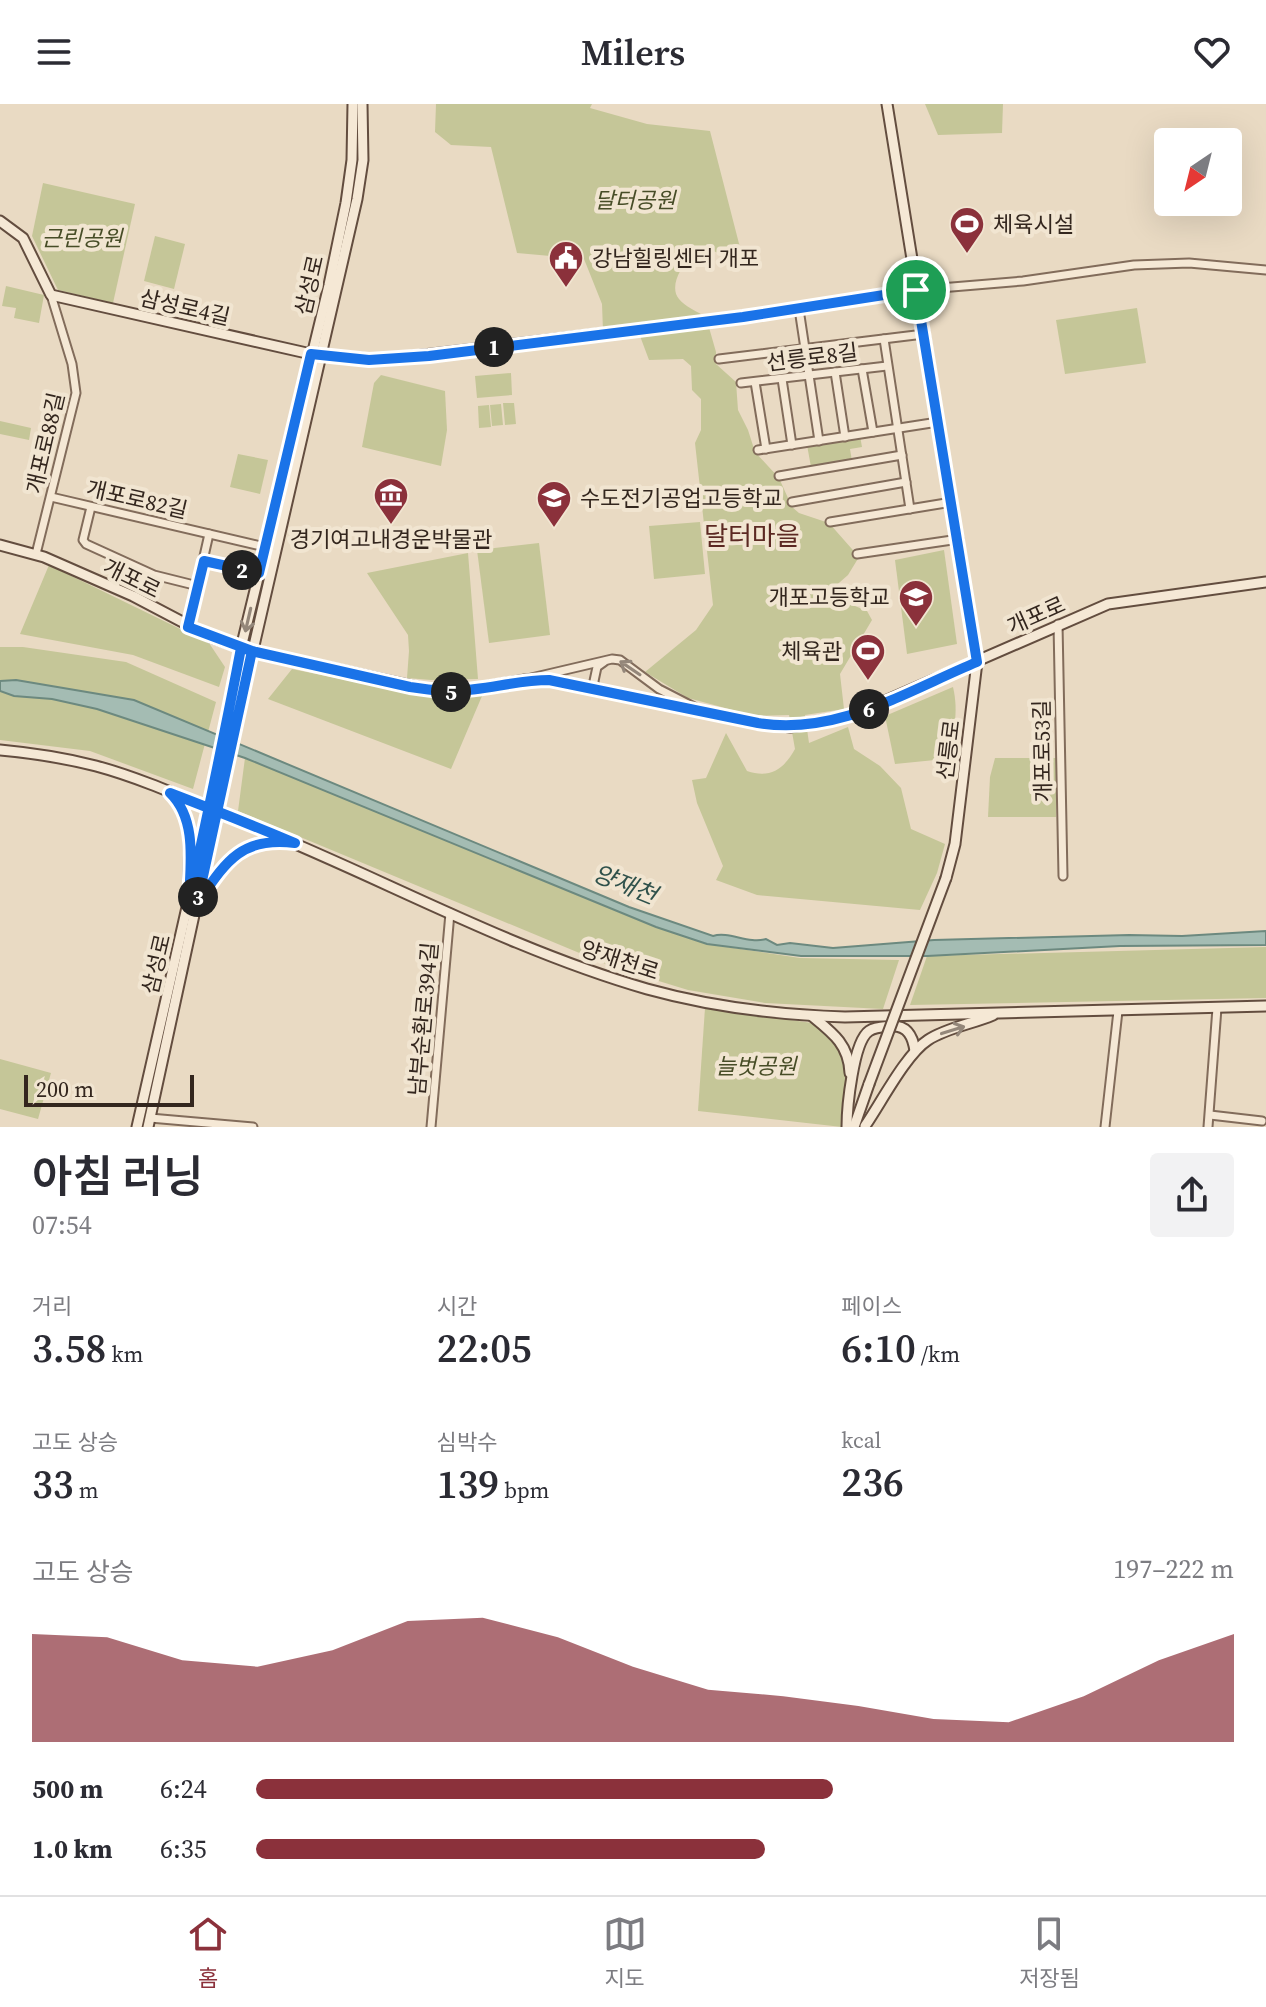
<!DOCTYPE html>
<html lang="ko">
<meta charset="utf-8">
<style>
:root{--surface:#fff;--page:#f2f2f3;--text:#2b2b33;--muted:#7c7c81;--line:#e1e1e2;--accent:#8b313b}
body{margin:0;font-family:"Source Serif 4","Noto Sans KR",serif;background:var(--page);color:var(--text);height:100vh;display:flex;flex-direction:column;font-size:30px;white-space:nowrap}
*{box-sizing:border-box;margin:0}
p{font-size:26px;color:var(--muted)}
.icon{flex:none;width:44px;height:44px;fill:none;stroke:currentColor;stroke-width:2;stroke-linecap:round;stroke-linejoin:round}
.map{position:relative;height:1023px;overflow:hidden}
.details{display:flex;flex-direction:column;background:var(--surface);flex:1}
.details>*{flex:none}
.needle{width:52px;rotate:215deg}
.buttons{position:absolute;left:1154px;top:24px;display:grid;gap:16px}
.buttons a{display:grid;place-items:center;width:88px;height:88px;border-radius:8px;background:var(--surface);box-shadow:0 8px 32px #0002;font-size:40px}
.scale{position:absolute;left:24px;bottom:20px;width:170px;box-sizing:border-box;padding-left:8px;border:4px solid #33261e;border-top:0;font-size:22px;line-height:28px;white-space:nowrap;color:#33261e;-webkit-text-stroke:6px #f1e5d1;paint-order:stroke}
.pin{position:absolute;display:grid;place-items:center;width:68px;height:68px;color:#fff;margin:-34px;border:4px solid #fff;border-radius:50%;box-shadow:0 2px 8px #0007}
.km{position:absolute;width:40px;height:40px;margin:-20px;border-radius:50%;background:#222;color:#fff;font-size:22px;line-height:40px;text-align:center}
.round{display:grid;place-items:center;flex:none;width:84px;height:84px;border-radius:8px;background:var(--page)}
.head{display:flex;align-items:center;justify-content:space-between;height:136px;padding:0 32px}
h1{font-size:44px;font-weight:600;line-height:60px}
.figures{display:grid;grid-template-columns:repeat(3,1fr);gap:12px;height:136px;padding:8px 32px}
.figures div{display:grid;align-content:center}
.figures b{font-size:40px;font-weight:600}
.figures small{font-size:22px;font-weight:400}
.figures p{font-size:22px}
.chart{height:224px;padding:16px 32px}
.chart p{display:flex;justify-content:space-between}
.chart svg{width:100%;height:144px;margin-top:8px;fill:var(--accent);opacity:.7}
ul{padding:0 32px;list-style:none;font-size:26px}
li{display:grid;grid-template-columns:128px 96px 1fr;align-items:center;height:60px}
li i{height:20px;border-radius:10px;background:var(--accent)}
header{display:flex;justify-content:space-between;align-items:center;height:104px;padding:0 32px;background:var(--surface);font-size:36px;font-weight:600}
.tab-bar{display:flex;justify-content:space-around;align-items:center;height:112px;border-top:2px solid var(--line);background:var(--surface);font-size:22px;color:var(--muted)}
.tab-bar a{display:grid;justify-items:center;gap:4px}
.tab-bar .active{color:var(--accent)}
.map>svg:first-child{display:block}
</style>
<header><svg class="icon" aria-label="menu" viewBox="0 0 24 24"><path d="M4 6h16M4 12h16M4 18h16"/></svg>Milers<svg class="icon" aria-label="heart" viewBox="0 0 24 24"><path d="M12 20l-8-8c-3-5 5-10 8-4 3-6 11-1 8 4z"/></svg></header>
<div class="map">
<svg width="1266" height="1023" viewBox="0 0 1266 1023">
<rect width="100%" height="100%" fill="#e9dac3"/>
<!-- green -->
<g fill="#c5c698">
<path d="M436,0H592L590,4L647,20L710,27L744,159L703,143C689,149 666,180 679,195C684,202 698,208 706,213L716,248V260L736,278L738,306L748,326L755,348L779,374L792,403L799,409L829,419L859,453L848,471L832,485L843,497L867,507L872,516L840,570L844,605L805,611L809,639L848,623L854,645L880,662L901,684L911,725L945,740L937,769L920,806L757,791L716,776L723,762L697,699L692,676L706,674L726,629L747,667C770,675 784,665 795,645L789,611L755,612L688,594L645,568L696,526L713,501L695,339L701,326V295L692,286L691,262L683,255L649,256L640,232L626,227H603L602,200L584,155L517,149L491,43L451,41L435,28Z"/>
<path d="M925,0H1003L1002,29L938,31Z"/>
<path d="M43,79L135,100L113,199L58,186L32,132Z"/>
<path d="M155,132L185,140L174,185L144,177Z"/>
<path d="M6,182L44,191L39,219L14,214L16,204L2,202Z"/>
<path d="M1137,204L1146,259L1065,270L1056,216Z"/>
<path d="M511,269L512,291L477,294L475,272Z"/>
<path d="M381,271L445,287L447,326L441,362L362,343L374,279Z"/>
<path d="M503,299H514L516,320L505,321Z"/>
<path d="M501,300L503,321L492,322L490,301Z"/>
<path d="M489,301L491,323L479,324L478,302Z"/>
<path d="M0,317L31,324L29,336L0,330Z"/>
<path d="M860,332L862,343L850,345L852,357L811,363L807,341Z"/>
<path d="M238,350L268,356L260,390L230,383Z"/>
<path d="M700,418L705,470L654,475L649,422Z"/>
<path d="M539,439L550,531L489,539L477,446Z"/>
<path d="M944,446L957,540L907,550L895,456Z"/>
<path d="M468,449L478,575L431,576L407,574L409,547L408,531L367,469Z"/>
<path d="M49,461L209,539L225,563L219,583L133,551L20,530Z"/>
<path d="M0,543H23L126,558L216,598L193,685L90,647L0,636Z"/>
<path d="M292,565L424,592H482L451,665L268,595Z"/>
<path d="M953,583C959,609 954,630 945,655L895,660L885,612Z"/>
<path d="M245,654L655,823L707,840L800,854L899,856L883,905L765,899L688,886L613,863L238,707Z"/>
<path d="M995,654H1056V713H988L990,673Z"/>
<path d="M1266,843V894L910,901L927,852Z"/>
<path d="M705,904L812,919L827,927L851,964L842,1023L698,1007Z"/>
<path d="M0,955L51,969L38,1015L0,1005Z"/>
</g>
<!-- water -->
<path fill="#a4bcb3" stroke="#6c897f" stroke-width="2" d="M16,576L134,596L629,803L713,832C729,827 748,840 766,835L777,841L790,839L833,844L934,836L1129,831L1182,832L1266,827V841L1120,842L927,852H801L707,840L656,823L245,654L97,605L52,595L14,592L0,587V577Z"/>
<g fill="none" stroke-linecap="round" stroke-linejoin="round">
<!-- street casing -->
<g stroke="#826c5b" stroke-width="11">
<g id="street">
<path d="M916,186L1023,177L1134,161L1189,159L1266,166"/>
<path d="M799,205L819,337"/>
<path d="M884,235L910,405"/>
<path d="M719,255L924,230"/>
<path d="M862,265L873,328"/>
<path d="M835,268L845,333"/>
<path d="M782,275L792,341"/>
<path d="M755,278L766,345"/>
<path d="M741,279L887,262"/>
<path d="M758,346L938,318"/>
<path d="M779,372L902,351"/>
<path d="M51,393L265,443"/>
<path d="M792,398L906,378"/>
<path d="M91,403L83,436L86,440L154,471L198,482"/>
<path d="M830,418L952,398"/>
<path d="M36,450L76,289L72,260L51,191"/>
<path d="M857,450L959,435"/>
<path d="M204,457L259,469"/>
<path d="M1058,520L1063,772"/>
<path d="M188,523L209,430"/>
<path d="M531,574L612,555L620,556L659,585L694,603"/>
<path d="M595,584L594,577L597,563L604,558"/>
<path d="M1210,1011L1262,1017"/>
<path d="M150,1014L253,1023"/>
<path d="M431,1023L450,809"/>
<path d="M1105,1023L1118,907"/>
<path d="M1208,1023L1217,904"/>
</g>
</g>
<!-- secondary casing -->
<g stroke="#634d3f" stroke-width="13">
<g id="secondary">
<path d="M887,0L977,558L955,740L946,774"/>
<path d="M0,117L23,134L51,191L311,250L381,256L743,213L916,186"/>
<path d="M0,441L44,453L133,492L211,533L252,547L436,587L475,585L525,576H549L758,619L790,623L853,611L1108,500L1266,478"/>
<path d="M232,592L241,544L329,181L346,99L352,56L353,0"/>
<path d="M241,598L357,95L363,56L362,0"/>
<path d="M0,646C32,649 65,654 96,662C144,675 191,697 238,716C375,770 505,844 647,885C712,903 778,911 845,913L1266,902"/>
<path d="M173,691C194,714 189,747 189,776"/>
<path d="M201,794C222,762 244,733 286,738"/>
<path d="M812,912C833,929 849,941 850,969"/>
<path d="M865,1022C881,999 906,950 928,936C946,924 972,920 993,911"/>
<path d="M137,1023L205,724"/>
<path d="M148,1023L212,728"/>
<path d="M847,1023C847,1004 853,938 869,927C876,922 885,923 893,922C908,922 913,933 915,947"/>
<path d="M854,1023L869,980"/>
</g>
</g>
<!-- street -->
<use href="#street" stroke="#f5e8d5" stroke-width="7"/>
<!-- secondary -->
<use href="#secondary" stroke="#f5e8d5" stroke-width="9"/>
<!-- secondary-bridge casing -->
<g stroke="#634d3f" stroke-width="13" stroke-linecap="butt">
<g id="secondary-bridge">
<path d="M205,724L232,592"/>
<path d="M212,728L241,598"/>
<path d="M869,980L946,774"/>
</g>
</g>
<!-- secondary-bridge -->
<use href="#secondary-bridge" stroke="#f5e8d5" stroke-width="9"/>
</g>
<!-- one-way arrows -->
<defs><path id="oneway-shaft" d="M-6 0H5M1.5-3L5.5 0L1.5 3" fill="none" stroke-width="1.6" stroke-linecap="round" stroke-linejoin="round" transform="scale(2)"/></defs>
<g stroke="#94877a">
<use href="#oneway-shaft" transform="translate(248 516) rotate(103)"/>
<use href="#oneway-shaft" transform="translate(630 564) rotate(-146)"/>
<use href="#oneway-shaft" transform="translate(953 926) rotate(-17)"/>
</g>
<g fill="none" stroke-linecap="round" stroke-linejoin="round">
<!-- route casing -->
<g stroke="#fff" stroke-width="16">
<path id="route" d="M916,186L743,213L429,252L369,256L311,250L259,469L204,457L188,523L252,547C234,631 215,715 197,800C225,759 240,732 295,739C254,722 212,705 170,689C198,716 190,762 189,797C207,713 225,629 241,544L256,548L410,583C425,585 440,588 454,587C487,586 517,576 549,576L758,619C837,632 907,587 977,558L916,186"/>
</g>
<!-- route -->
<use href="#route" stroke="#1a73e8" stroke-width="10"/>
</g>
<!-- icons -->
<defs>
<g id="stadium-pin" transform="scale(1.8)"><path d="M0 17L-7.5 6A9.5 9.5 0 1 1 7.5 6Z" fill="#8b313b" stroke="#f1e5d1"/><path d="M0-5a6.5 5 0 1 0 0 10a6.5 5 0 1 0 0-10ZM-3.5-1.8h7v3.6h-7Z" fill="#fff"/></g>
<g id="civic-pin" transform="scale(1.8)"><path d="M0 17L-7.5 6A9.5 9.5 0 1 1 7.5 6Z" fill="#8b313b" stroke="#f1e5d1"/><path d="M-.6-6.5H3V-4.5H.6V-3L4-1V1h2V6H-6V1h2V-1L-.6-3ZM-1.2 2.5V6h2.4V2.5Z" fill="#fff"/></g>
<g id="museum-pin" transform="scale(1.8)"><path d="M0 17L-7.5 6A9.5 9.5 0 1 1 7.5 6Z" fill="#8b313b" stroke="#f1e5d1"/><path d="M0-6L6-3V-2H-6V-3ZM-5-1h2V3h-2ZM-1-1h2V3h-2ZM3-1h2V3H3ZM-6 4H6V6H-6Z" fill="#fff"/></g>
<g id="school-pin" transform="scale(1.8)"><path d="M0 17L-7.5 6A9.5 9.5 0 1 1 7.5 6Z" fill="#8b313b" stroke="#f1e5d1"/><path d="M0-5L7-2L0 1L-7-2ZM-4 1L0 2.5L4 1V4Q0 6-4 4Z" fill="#fff"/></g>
</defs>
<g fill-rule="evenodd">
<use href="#stadium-pin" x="967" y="120"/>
<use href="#civic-pin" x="566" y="154"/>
<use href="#museum-pin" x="391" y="391"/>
<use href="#school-pin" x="554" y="394"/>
<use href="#school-pin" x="916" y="493"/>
<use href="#stadium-pin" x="868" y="547"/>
</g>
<g text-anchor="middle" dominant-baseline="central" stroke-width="8" stroke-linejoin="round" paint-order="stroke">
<!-- park labels -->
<g font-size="22" font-style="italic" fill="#474d27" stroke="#f1e5d1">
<text x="635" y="96">달터공원</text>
<text x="82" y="134">근린공원</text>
<text x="756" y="962">늘벗공원</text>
</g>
<!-- poi labels -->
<g font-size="22" fill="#33261e" stroke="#f1e5d1" text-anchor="start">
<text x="993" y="120">체육시설</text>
<text x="592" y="154">강남힐링센터 개포</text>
<text x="580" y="394">수도전기공업고등학교</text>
<text x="391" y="435" text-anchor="middle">경기여고내경운박물관</text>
<text x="890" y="493" text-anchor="end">개포고등학교</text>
<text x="842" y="547" text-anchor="end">체육관</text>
</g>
<!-- street labels -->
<g font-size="22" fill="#33261e" stroke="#f1e5d1">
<text transform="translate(309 181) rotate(-77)">삼성로</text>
<text transform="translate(185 203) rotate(13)">삼성로4길</text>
<text transform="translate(812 253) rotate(-7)">선릉로8길</text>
<text transform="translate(45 339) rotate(-77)">개포로88길</text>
<text transform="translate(137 395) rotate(13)">개포로82길</text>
<text transform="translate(132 474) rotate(26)">개포로</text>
<text transform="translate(1036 511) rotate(-24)">개포로</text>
<text transform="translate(948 646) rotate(-83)">선릉로</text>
<text transform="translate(1042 647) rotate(-91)">개포로53길</text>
<text transform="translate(620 856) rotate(18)">양재천로</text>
<text transform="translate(156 860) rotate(-77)">삼성로</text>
<text transform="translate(423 915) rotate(-85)">남부순환로394길</text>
</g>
<!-- water labels -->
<g font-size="24" font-style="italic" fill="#2f514b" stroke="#f1e5d1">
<text transform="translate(625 780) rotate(22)">양재천</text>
</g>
<!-- quarter labels -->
<g font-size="26" fill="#5b2822" stroke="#f1e5d1">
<text x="752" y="432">달터마을</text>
</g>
</g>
</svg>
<div class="buttons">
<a><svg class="needle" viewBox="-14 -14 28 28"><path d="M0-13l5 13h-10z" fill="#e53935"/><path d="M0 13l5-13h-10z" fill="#7c7c81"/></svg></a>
</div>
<div class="scale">200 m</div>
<div class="pin" style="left:916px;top:186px;background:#1e9e55"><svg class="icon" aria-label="arrive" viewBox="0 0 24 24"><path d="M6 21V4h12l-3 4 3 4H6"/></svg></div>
<b class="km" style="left:494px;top:243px">1</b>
<b class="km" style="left:242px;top:466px">2</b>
<b class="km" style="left:198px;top:793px">3</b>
<b class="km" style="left:451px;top:588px">5</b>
<b class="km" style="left:869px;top:605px">6</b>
</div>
<section class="details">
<div class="head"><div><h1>아침 러닝</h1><p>07:54</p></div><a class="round"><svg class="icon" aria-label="share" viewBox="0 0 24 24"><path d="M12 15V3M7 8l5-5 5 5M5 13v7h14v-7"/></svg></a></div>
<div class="figures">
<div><p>거리</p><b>3.58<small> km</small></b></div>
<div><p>시간</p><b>22:05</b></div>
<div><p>페이스</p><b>6:10<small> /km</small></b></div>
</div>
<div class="figures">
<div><p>고도 상승</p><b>33<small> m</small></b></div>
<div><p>심박수</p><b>139<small> bpm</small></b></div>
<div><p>kcal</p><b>236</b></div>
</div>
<div class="chart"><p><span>고도 상승</span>197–222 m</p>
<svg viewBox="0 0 160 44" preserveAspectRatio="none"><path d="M0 44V11L10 12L20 19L30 21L40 16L50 7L60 6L70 12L80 21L90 28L100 30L110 33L120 37L130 38L140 30L150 19L160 11V44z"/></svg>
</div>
<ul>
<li><b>500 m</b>6:24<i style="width:59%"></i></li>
<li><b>1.0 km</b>6:35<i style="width:52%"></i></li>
</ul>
</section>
<nav class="tab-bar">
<a class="active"><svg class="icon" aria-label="home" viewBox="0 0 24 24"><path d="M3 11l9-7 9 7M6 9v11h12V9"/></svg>홈</a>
<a><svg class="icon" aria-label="map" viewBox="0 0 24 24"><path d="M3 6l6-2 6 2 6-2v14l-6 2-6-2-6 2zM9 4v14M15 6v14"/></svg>지도</a>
<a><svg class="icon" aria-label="saved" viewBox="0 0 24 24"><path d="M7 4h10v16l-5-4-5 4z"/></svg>저장됨</a>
</nav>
